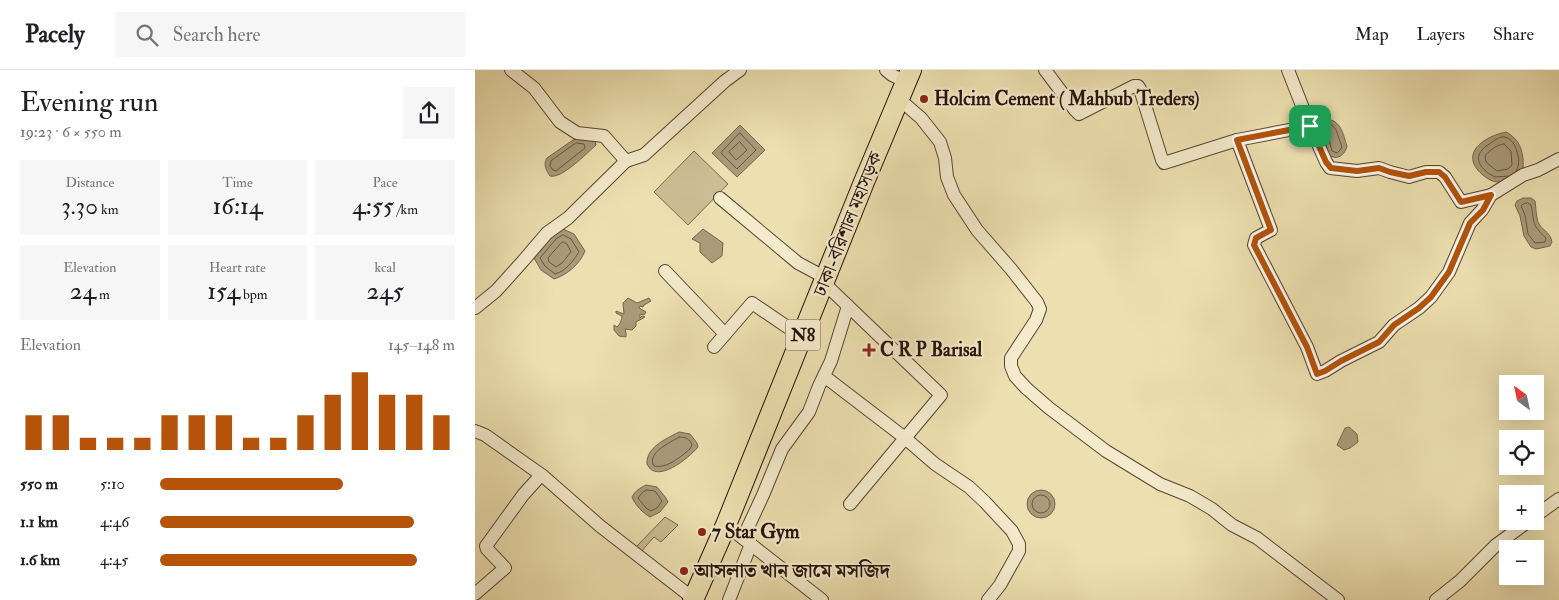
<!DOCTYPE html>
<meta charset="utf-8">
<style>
:root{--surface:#fff;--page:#f6f6f6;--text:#202124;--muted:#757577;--line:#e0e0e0;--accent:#b45309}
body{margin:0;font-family:"IM FELL Double Pica","Noto Serif Bengali",serif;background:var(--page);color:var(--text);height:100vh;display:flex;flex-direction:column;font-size:19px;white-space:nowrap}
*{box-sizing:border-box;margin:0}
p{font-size:16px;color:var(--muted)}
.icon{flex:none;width:28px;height:28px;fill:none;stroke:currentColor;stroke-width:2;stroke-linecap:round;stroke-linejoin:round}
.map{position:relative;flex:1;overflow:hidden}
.sheet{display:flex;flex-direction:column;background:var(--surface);width:475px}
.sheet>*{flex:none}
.needle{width:32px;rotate:327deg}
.controls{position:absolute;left:1024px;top:305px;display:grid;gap:10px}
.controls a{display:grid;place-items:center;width:45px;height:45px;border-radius:0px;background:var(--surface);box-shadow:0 5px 20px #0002;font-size:25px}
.pin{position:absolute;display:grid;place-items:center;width:42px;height:42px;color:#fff;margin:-21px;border-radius:10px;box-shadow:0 2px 8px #0006}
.round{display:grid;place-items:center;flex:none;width:52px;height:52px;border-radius:0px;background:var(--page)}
.head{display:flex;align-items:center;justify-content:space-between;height:85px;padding:0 20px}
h1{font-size:28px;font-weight:600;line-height:38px}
.stats{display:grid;grid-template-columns:repeat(3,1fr);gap:8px;height:85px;padding:5px 20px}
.stats div{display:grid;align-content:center;border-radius:0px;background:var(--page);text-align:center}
.stats b{font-size:25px;font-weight:600}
.stats small{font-size:14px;font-weight:400}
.stats p{font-size:14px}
.chart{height:140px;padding:10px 20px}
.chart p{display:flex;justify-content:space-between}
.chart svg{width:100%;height:90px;margin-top:5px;stroke:var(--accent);stroke-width:6}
ul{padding:0 20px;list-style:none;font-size:16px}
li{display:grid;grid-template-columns:80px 60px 1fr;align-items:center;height:38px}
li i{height:12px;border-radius:6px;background:var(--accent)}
header{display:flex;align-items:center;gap:30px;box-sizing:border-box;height:70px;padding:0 25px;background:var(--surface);border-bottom:1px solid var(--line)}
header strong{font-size:24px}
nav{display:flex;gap:28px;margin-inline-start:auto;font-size:18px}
.search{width:350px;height:45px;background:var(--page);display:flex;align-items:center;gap:12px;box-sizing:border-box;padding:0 18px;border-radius:0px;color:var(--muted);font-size:19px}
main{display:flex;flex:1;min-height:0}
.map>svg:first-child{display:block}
</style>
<header>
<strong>Pacely</strong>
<div class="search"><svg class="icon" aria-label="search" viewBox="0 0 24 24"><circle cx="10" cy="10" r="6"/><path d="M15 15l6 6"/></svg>Search here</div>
<nav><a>Map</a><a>Layers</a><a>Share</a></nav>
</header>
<main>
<section class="sheet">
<div class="head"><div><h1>Evening run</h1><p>19:23 · 6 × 550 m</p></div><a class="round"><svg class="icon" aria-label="share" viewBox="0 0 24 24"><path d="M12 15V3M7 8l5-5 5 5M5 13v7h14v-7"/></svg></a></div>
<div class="stats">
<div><p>Distance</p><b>3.30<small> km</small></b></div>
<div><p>Time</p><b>16:14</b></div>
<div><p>Pace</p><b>4:55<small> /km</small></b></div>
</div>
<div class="stats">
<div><p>Elevation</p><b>24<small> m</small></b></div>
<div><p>Heart rate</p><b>154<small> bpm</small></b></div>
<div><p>kcal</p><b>245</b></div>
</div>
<div class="chart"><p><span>Elevation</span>145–148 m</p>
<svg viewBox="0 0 160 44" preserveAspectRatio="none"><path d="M5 44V27M15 44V27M25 44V38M35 44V38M45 44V38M55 44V27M65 44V27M75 44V27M85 44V38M95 44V38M105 44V27M115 44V17M125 44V6M135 44V17M145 44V17M155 44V27"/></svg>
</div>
<ul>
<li><b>550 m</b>5:10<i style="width:62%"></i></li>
<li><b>1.1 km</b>4:46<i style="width:86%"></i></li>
<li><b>1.6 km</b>4:45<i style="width:87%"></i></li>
</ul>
</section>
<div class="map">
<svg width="1084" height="530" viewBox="0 0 1084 530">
<rect width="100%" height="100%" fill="#ede0b0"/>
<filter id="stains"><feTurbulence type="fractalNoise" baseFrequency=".004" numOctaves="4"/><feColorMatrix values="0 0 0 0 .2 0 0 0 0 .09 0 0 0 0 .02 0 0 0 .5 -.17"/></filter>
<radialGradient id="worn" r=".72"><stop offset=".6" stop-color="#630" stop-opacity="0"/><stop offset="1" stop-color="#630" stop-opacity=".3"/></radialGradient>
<!-- green -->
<g fill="#cbbd94" stroke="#786850">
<path d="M219,81L253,114L213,155L179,122Z"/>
<path d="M190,447L203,455L186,472L179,467L164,484L159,479Z"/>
</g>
<!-- water -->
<g fill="#a99a78" stroke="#75644c">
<path d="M851,49C866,50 868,64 872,76C870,85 862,91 854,85L850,72L842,60L846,53Z"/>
<path d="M265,55L290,80L262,107L237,83Z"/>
<path d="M1031,62C1046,70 1049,83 1048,100C1041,104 1031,112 1023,112C1018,112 1013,109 1009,106C983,85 1007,67 1031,62Z"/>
<path d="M101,68L120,71L121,75C112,83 87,109 75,106C71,100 68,94 72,88Z"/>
<path d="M1048,128H1056L1060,131C1061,138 1061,146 1063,152C1067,161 1075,161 1077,172L1075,176L1061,179L1056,177L1049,166L1045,146L1040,135L1042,131Z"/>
<path d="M88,159L99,164L110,181C105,194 92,205 79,209L66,200L59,188L78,165Z"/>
<path d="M228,159L248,173L247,186L237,193L225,182V173L217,169Z"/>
<path d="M153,228L162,233L174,228L176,231L169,235L168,237L165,236L164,238L171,242L169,245L165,244V248L167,246L170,247L161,252V256L157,260L150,259L151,263V267L144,266L139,260V255L142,257C145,255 147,249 147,246L141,243V241L149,244L148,233Z"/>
<path d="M874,357L882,364L883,372L875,378L869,380L862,375L870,358Z"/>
<path d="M204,362L215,364L222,373L223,377C214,388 181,415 172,394C171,377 191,369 204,362Z"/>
<path d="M171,415L182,417L191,428L193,432L185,442L175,447C168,443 160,435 157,427C160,421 165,418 171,415Z"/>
<circle cx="566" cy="434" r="14"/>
</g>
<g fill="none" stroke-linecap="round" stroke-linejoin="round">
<!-- shore -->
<g stroke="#685642" stroke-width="1">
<path d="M852,55H857L861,60L867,77L865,80L862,83L857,81L854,70L848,61Z"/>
<path d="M265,63L281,80L262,99L246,83Z"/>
<path d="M265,72L272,80L261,90L254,82Z"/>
<path d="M101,73L109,74L110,78L81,101L78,100L75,96L76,91Z"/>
<path d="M1029,74L1036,81L1037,95L1033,99L1022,101L1011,92L1010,86C1015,80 1021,75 1029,74Z"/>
<path d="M1033,106L1020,107C1002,98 996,84 1016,73C1020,70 1025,66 1030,67C1036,68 1041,76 1042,82C1044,88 1045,95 1041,101"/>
<path d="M1053,133L1056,135C1060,154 1056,154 1071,168L1070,172L1060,173L1053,164L1050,145L1046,136L1048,134Z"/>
<path d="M88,165L96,169L104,182C98,191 91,201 80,204L70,196L65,188L81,169Z"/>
<path d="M88,172L92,174L96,182L87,193L81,197L74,192L73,188L85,174Z"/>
<path d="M204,367C211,367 215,369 217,375L215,379C205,387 192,399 179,396C171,383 195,373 204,367Z"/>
<path d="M172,420L180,421L187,431L182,438L176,441L171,438L163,428L168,422Z"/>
<circle cx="566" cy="434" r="9"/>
</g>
<!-- minor casing -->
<g stroke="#584634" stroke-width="14">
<g id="minor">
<path d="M36,0L59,18L85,52L102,63L129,66L151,91L169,85L250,11L265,0"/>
<path d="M411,0L417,5L431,12"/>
<path d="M570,0L600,40L604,44L659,16H663L665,19L687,90L689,93L762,70"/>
<path d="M813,0L835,56L851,92L855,98L882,101L904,98L915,102L934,107L951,102H964L970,107L986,132L1016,125"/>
<path d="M424,29L446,48L465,72L470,88L472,107L479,125L502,160L536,199L562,232L565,239L561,250L536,288V296L540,306L551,318L574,338L631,381L685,414L715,426L737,439L757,455L782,468L863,530"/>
<path d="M835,56L762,70L796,160L781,168L779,175L832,277L842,304L850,301L866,291L904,272L919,255L944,238L956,227L974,202L995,153L1007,140L1016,125L1048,105L1063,100L1084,89"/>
<path d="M245,128L323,193L351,208"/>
<path d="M190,201L250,264"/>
<path d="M349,213L466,325L375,434"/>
<path d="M0,238L21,221L48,191L72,163L93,148L151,91"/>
<path d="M239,277L277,233L327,267"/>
<path d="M349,306L430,368L460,394L494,417L510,432L537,461L544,474V481L525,515L513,530"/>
<path d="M0,361L10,365L68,406L125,456L219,529"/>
<path d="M1060,446L1084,429"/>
<path d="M251,455L347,530"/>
<path d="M268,468L288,425L307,379L334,342L344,316L356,291L373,236"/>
<path d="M0,524L30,498L12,479L11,476L48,425L66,405"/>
<path d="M254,530L276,474"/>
<path d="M961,530L985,511L1021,475L1054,451"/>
</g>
</g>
<!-- trunk casing -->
<g stroke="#26120b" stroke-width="22">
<path id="trunk" d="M218,530L251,455L389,112L436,0"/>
</g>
<!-- minor -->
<use href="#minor" stroke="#f3ebcc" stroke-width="12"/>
<!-- trunk -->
<use href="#trunk" stroke="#ede0b0" stroke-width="20"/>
</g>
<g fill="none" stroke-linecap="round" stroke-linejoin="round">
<!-- route casing -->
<g stroke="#fff" stroke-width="10">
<path id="route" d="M835,56L851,92L856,98L882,101L904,98L915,102L934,106L951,102H964L970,107L986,132L1016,125L1008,140L995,153L974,202L956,227L944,238L919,255L904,272L866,291L850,301L842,304L832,277L779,175L781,168L796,160L762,70Z"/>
</g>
<!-- route -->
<use href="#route" stroke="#b45309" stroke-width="6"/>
</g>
<!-- markers -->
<g fill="#8f2418" stroke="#f3ebcc" stroke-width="2">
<circle cx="449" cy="29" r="5"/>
<path d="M391.5 272.5h5v5h5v5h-5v5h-5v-5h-5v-5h5z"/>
<circle cx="227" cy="462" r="5"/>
<circle cx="209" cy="501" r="5"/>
</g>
<g text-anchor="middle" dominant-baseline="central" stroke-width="4.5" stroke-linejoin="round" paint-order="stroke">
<!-- shield labels -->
<rect fill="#f3ebcc" stroke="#645345" stroke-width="1" x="310.5" y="249.5" width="35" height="31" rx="4"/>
<g font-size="18" font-weight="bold" fill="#26120b">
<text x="328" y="265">N8</text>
</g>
<!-- poi labels -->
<g font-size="19" font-weight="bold" fill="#26120b" stroke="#f3ebcc" text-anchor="start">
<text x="459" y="29">Holcim Cement ( Mahbub Treders)</text>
<text x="405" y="280">C R P Barisal</text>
<text x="237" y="462">7 Star Gym</text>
<text x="219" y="501">আসলাত খান জামে মসজিদ</text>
</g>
<!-- street labels -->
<g font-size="19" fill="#26120b" stroke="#f3ebcc">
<text transform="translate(373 154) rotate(-68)">ঢাকা-বরিশাল মহাসড়ক</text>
</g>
</g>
<rect width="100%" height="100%" filter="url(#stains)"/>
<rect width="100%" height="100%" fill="url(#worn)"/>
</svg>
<div class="controls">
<a><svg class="needle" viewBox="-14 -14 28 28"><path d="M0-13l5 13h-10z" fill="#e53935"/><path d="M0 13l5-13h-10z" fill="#757577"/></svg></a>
<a><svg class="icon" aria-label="locate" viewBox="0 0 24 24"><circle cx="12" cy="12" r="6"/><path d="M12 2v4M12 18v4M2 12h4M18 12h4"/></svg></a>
<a>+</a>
<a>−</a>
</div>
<div class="pin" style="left:835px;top:56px;background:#1e9e55"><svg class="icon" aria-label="arrive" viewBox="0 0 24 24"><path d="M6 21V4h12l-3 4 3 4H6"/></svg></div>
</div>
</main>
